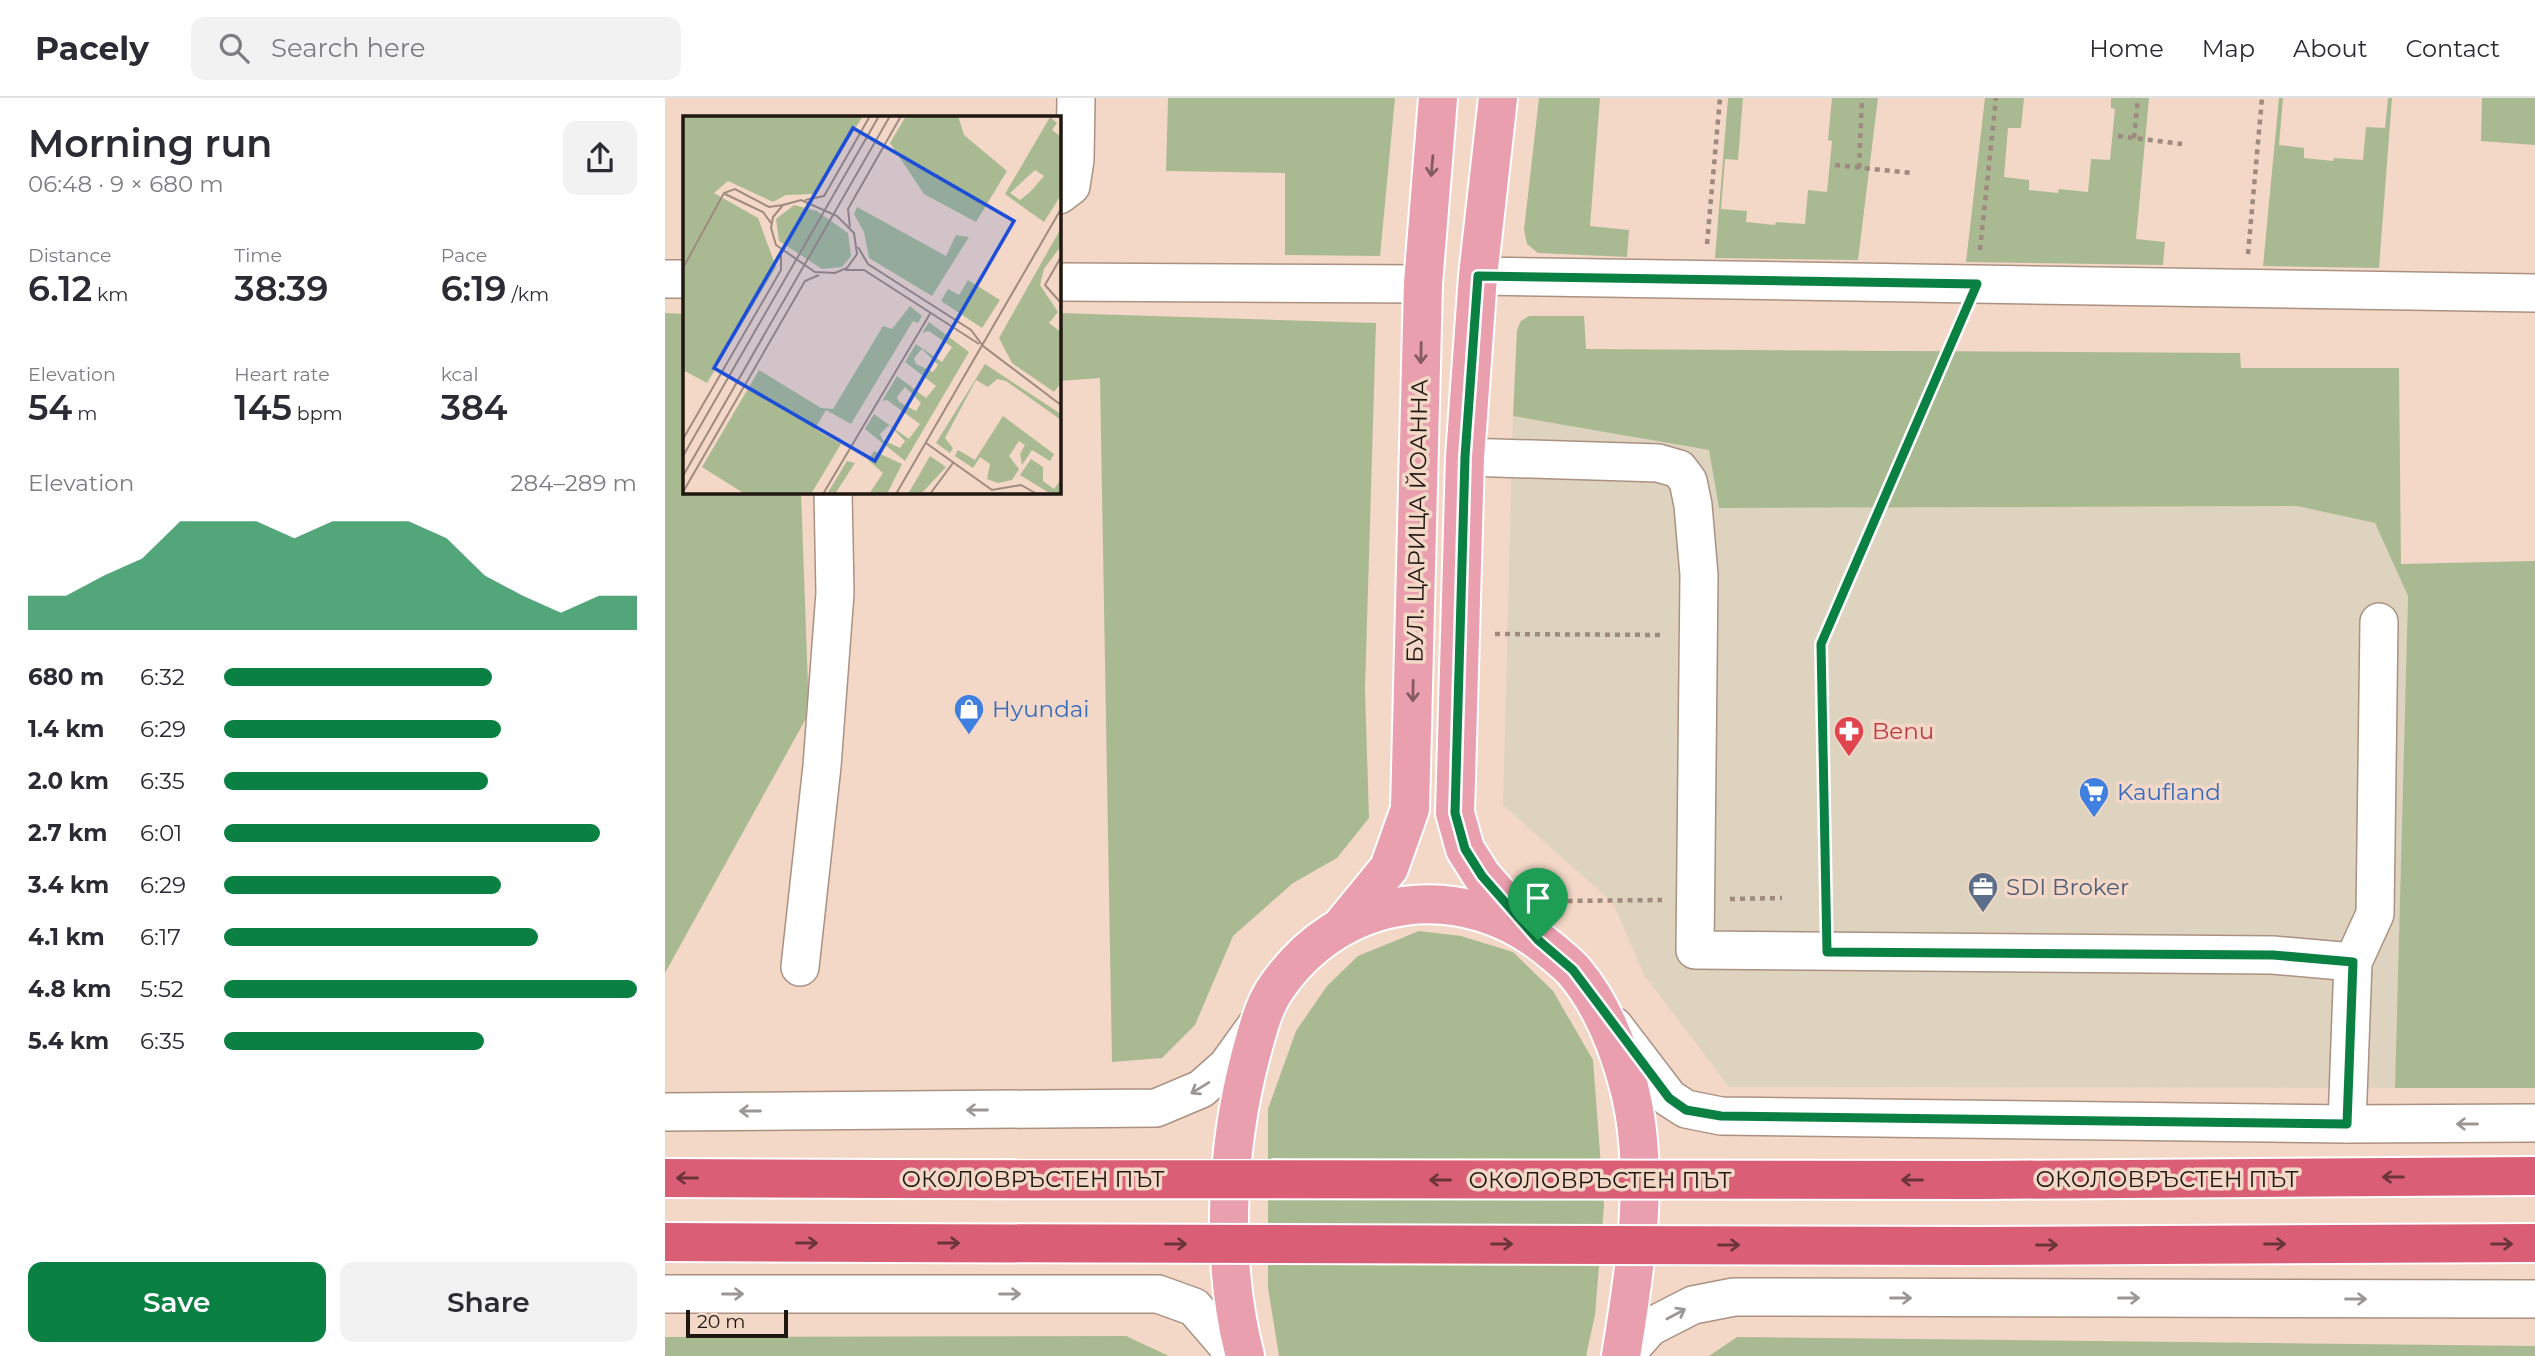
<!DOCTYPE html>
<meta charset="utf-8">
<style>
:root{--surface:#fff;--page:#f2f2f3;--text:#2b2b33;--muted:#7c7c81;--line:#e1e1e2;--accent:#0b8043}
body{margin:0;font-family:Montserrat,sans-serif;background:var(--page);color:var(--text);height:100vh;display:flex;flex-direction:column;font-size:26px;white-space:nowrap}
*{box-sizing:border-box;margin:0}
p{font-size:23px;color:var(--muted)}
.icon{flex:none;width:38px;height:38px;fill:none;stroke:currentColor;stroke-width:2;stroke-linecap:round;stroke-linejoin:round}
.map{position:relative;flex:1;overflow:hidden}
.side{display:flex;flex-direction:column;background:var(--surface);width:665px}
.side>*{flex:none}
.scale{position:absolute;left:21px;bottom:18px;width:102px;box-sizing:border-box;padding-left:7px;border:4px solid #201711;border-top:0;font-size:19px;line-height:24px;white-space:nowrap;color:#201711;-webkit-text-stroke:5px #f3d8c7;paint-order:stroke}
.pin{position:absolute;display:grid;place-items:center;width:60px;height:60px;color:#fff;margin:-72px -30px;border-radius:50% 50% 50% 0;rotate:-45deg;box-shadow:0 0 7px #0007}
.pin .icon{rotate:45deg}
.round{display:grid;place-items:center;flex:none;width:74px;height:74px;border-radius:14px;background:var(--page)}
.summary{display:flex;align-items:center;justify-content:space-between;height:119px;padding:0 28px}
h1{font-size:38px;font-weight:600;line-height:52px}
.stats{display:grid;grid-template-columns:repeat(3,1fr);gap:10px;height:119px;padding:7px 28px}
.stats div{display:grid;align-content:center}
.stats b{font-size:35px;font-weight:600}
.stats small{font-size:19px;font-weight:400}
.stats p{font-size:19px}
.chart{height:196px;padding:14px 28px}
.chart p{display:flex;justify-content:space-between}
.chart svg{width:100%;height:126px;margin-top:7px;fill:var(--accent);opacity:.7}
.action{display:flex;gap:14px;margin-top:auto;padding:14px 28px}
.action a{flex:1;height:80px;border-radius:14px;background:var(--accent);color:#fff;font-size:28px;font-weight:600;line-height:80px;text-align:center}
.action a+a{background:var(--page);color:var(--text)}
ul{padding:0 28px;list-style:none;font-size:23px}
li{display:grid;grid-template-columns:112px 84px 1fr;align-items:center;height:52px}
li i{height:18px;border-radius:9px;background:var(--accent)}
header{display:flex;align-items:center;gap:42px;box-sizing:border-box;height:98px;padding:0 35px;background:var(--surface);border-bottom:2px solid var(--line)}
header strong{font-size:33px}
nav{display:flex;gap:38px;margin-inline-start:auto;font-size:24px}
.search{width:490px;height:63px;background:var(--page);display:flex;align-items:center;gap:18px;box-sizing:border-box;padding:0 24px;border-radius:14px;color:var(--muted);font-size:26px}
main{display:flex;flex:1;min-height:0}
.map>svg:first-child{display:block}
</style>
<header>
<strong>Pacely</strong>
<div class="search"><svg class="icon" aria-label="search" viewBox="0 0 24 24"><circle cx="10" cy="10" r="6"/><path d="M15 15l6 6"/></svg>Search here</div>
<nav><a>Home</a><a>Map</a><a>About</a><a>Contact</a></nav>
</header>
<main>
<section class="side">
<div class="summary"><div><h1>Morning run</h1><p>06:48 · 9 × 680 m</p></div><a class="round"><svg class="icon" aria-label="share" viewBox="0 0 24 24"><path d="M12 15V3M7 8l5-5 5 5M5 13v7h14v-7"/></svg></a></div>
<div class="stats">
<div><p>Distance</p><b>6.12<small> km</small></b></div>
<div><p>Time</p><b>38:39</b></div>
<div><p>Pace</p><b>6:19<small> /km</small></b></div>
</div>
<div class="stats">
<div><p>Elevation</p><b>54<small> m</small></b></div>
<div><p>Heart rate</p><b>145<small> bpm</small></b></div>
<div><p>kcal</p><b>384</b></div>
</div>
<div class="chart"><p><span>Elevation</span>284–289 m</p>
<svg viewBox="0 0 160 44" preserveAspectRatio="none"><path d="M0 44V32L10 32L20 25L30 19L40 6L50 6L60 6L70 12L80 6L90 6L100 6L110 12L120 25L130 32L140 38L150 32L160 32V44z"/></svg>
</div>
<ul>
<li><b>680 m</b>6:32<i style="width:65%"></i></li>
<li><b>1.4 km</b>6:29<i style="width:67%"></i></li>
<li><b>2.0 km</b>6:35<i style="width:64%"></i></li>
<li><b>2.7 km</b>6:01<i style="width:91%"></i></li>
<li><b>3.4 km</b>6:29<i style="width:67%"></i></li>
<li><b>4.1 km</b>6:17<i style="width:76%"></i></li>
<li><b>4.8 km</b>5:52<i style="width:100%"></i></li>
<li><b>5.4 km</b>6:35<i style="width:63%"></i></li>
</ul>
<div class="action"><a>Save</a><a>Share</a></div>
</section>
<div class="map">
<svg width="1870" height="1258" viewBox="0 0 1870 1258">
<rect width="100%" height="100%" fill="#f3d8c7"/>
<!-- commercial -->
<path fill="#ded3bf" d="M848,318L1044,352L1054,410L1632,408L1710,425L1743,498L1730,990L1064,989L979,877L948,805L838,707Z"/>
<!-- green -->
<g fill="#a9ba92">
<path d="M503,0H730L715,158L620,157V75L501,73Z"/>
<path d="M874,0H935L925,128L964,132L962,159L873,155L862,146L859,132Z"/>
<path d="M1063,0H1078L1073,62L1060,61L1056,111L1082,113L1081,124L1110,127L1111,124L1140,126L1143,92L1162,94L1167,43L1163,42L1167,0H1213L1193,162L1050,160Z"/>
<path d="M1320,0H1359L1356,30H1343L1339,79L1364,82V92L1393,95L1394,91L1423,94L1426,61L1445,62L1450,11L1446,10V0H1484L1471,141L1500,144L1498,167L1301,164Z"/>
<path d="M1614,0H1618L1614,47L1639,50V60L1668,63L1669,60L1698,62L1701,29L1720,30L1723,0H1727L1714,170L1598,168Z"/>
<path d="M1817,0H1870V47L1816,43Z"/>
<path d="M0,215L19,216V394H136L144,615L0,875Z"/>
<path d="M394,215L711,225L700,591L704,720L672,760L628,785L568,838L530,927L497,960L447,964L435,280L394,283Z"/>
<path d="M864,218H919L921,251L1575,255L1576,270H1734L1736,466L1870,463V990H1730L1743,498L1710,425L1632,408L1054,410L1044,352L848,318L852,232L856,223Z"/>
<path d="M754,833L796,838L848,854L888,893L928,962L939,1108L930,1217L921,1258H614L603,1190V1011L631,933L662,888L693,858Z"/>
<path d="M461,1238L504,1258H0V1239Z"/>
<path d="M1072,1239L1870,1248V1258H1044Z"/>
</g>
<g fill="none" stroke-linecap="round" stroke-linejoin="round">
<!-- minor casing -->
<g stroke="#aa9181" stroke-width="40">
<g id="minor">
<path d="M394,97L406,88L410,62L411,0"/>
<path d="M813,178L1870,195"/>
<path d="M0,181H19"/>
<path d="M394,184L758,186"/>
<path d="M800,359L993,365L1014,371L1023,383L1028,407L1034,477L1030,852L1608,857L1688,864"/>
<path d="M135,869L157,668L170,495L168,394"/>
<path d="M949,928L1004,1000L1021,1011L1056,1018L1682,1026L1870,1025"/>
<path d="M0,1014L491,1010L536,991L562,968L593,925"/>
<path d="M1682,1026L1688,864L1710,816L1714,524"/>
<path d="M0,1196H493L529,1209L561,1246L567,1258"/>
<path d="M959,1258L985,1229L1028,1207L1069,1199L1870,1201"/>
</g>
</g>
<!-- major casing -->
<g stroke="#fff" stroke-width="42">
<g id="major">
<path d="M833,0L813,178L800,359L790,715L800,751L817,778L860,827"/>
<path d="M679,825L724,770L745,711L758,186L773,0"/>
<path d="M580,1258C555,1163 561,1050 586,956C592,935 597,912 609,893C674,794 799,778 888,854C895,860 903,866 909,873C937,906 953,947 964,989C986,1074 970,1173 956,1258"/>
</g>
</g>
<!-- highway casing -->
<g stroke="#fff" stroke-width="42">
<g id="highway">
<path d="M0,1080L213,1081"/>
<path d="M1316,1082L1870,1078"/>
<path d="M0,1144L215,1145"/>
<path d="M1314,1148L1870,1145"/>
</g>
</g>
<!-- path -->
<g stroke="#9e8a7e" stroke-width="4.5" stroke-dasharray="5 5" stroke-linecap="butt">
<path d="M1453,38L1517,46"/>
<path d="M1469,40L1473,0"/>
<path d="M1170,67L1246,75"/>
<path d="M1194,70L1197,0"/>
<path d="M1042,146L1055,0"/>
<path d="M1315,152L1331,0"/>
<path d="M1583,156L1597,0"/>
<path d="M830,536L1000,537"/>
<path d="M877,788L900,803L997,802"/>
<path d="M1065,801L1117,800"/>
<path d="M1161,820L1156,546L1297,221"/>
</g>
<!-- minor -->
<use href="#minor" stroke="#fff" stroke-width="37"/>
<!-- major -->
<use href="#major" stroke="#e99fad" stroke-width="38"/>
<!-- highway -->
<use href="#highway" stroke="#da5f76" stroke-width="38"/>
<!-- highway-bridge casing -->
<g stroke="#fff" stroke-width="42" stroke-linecap="butt">
<g id="highway-bridge">
<path d="M213,1081L1316,1082"/>
<path d="M215,1145L1314,1148"/>
</g>
</g>
<!-- highway-bridge -->
<use href="#highway-bridge" stroke="#da5f76" stroke-width="38"/>
</g>
<!-- one-way arrows -->
<defs><path id="oneway-shaft" d="M-6 0H5M1.5-3L5.5 0L1.5 3" fill="none" stroke-width="1.6" stroke-linecap="round" stroke-linejoin="round" transform="scale(1.75)"/></defs>
<g stroke="#845b5f">
<use href="#oneway-shaft" transform="translate(767 68) rotate(95)"/>
<use href="#oneway-shaft" transform="translate(756 255) rotate(91)"/>
<use href="#oneway-shaft" transform="translate(748 593) rotate(91)"/>
</g>
<g stroke="#9b9794">
<use href="#oneway-shaft" transform="translate(535 990) rotate(148)"/>
<use href="#oneway-shaft" transform="translate(312 1012) rotate(180)"/>
<use href="#oneway-shaft" transform="translate(85 1013) rotate(180)"/>
<use href="#oneway-shaft" transform="translate(1802 1026) rotate(180)"/>
<use href="#oneway-shaft" transform="translate(68 1196)"/>
<use href="#oneway-shaft" transform="translate(345 1196)"/>
<use href="#oneway-shaft" transform="translate(1236 1200)"/>
<use href="#oneway-shaft" transform="translate(1464 1200)"/>
<use href="#oneway-shaft" transform="translate(1691 1201)"/>
<use href="#oneway-shaft" transform="translate(1011 1216) rotate(-28)"/>
</g>
<g stroke="#6a3439">
<use href="#oneway-shaft" transform="translate(1728 1079) rotate(180)"/>
<use href="#oneway-shaft" transform="translate(22 1080) rotate(-180)"/>
<use href="#oneway-shaft" transform="translate(775 1082) rotate(-180)"/>
<use href="#oneway-shaft" transform="translate(1247 1082) rotate(-180)"/>
<use href="#oneway-shaft" transform="translate(142 1145)"/>
<use href="#oneway-shaft" transform="translate(284 1145)"/>
<use href="#oneway-shaft" transform="translate(511 1146)"/>
<use href="#oneway-shaft" transform="translate(837 1146)"/>
<use href="#oneway-shaft" transform="translate(1610 1146)"/>
<use href="#oneway-shaft" transform="translate(1837 1146)"/>
<use href="#oneway-shaft" transform="translate(1064 1147)"/>
<use href="#oneway-shaft" transform="translate(1382 1147)"/>
</g>
<g fill="none" stroke-linecap="round" stroke-linejoin="round">
<!-- route casing -->
<g stroke="#fff" stroke-width="14">
<path id="route" d="M813,178L1312,186L1156,546L1162,854L1608,857L1688,864L1682,1026L1056,1018L1021,1012L1004,1000L908,872L873,842L817,778L800,751L790,715L800,359Z"/>
</g>
<!-- route -->
<use href="#route" stroke="#0b8043" stroke-width="9"/>
</g>
<!-- icons -->
<defs>
<g id="shop-pin" transform="scale(1.575)"><path d="M0 17L-7.5 6A9.5 9.5 0 1 1 7.5 6Z" fill="#3f7fe0" stroke="#f3d8c7"/><path d="M-5-2.5h2.3a2.7 3.5 0 0 1 5.4 0H5L5.5 6h-11ZM-1.5-2.5h3a1.5 2.3 0 0 0-3 0Z" fill="#fff"/></g>
<g id="pharmacy-pin" transform="scale(1.575)"><path d="M0 17L-7.5 6A9.5 9.5 0 1 1 7.5 6Z" fill="#e0444e" stroke="#f3d8c7"/><path d="M-2-6h4v4h4v4h-4v4h-4v-4h-4v-4h4Z" fill="#fff"/></g>
<g id="supermarket-pin" transform="scale(1.575)"><path d="M0 17L-7.5 6A9.5 9.5 0 1 1 7.5 6Z" fill="#3f7fe0" stroke="#f3d8c7"/><path d="M-6-5.5h2.5l.6 2H6L4.5 2H-2.5L-4.4-4H-6ZM-1.5 3.2a1.3 1.3 0 1 0 .1 0ZM3 3.2a1.3 1.3 0 1 0 .1 0Z" fill="#fff"/></g>
<g id="office-pin" transform="scale(1.575)"><path d="M0 17L-7.5 6A9.5 9.5 0 1 1 7.5 6Z" fill="#5c6f8a" stroke="#f3d8c7"/><path d="M-6-3h4V-5.5h4V-3h4V5H-6ZM-1-4.5V-3h2v-1.5ZM-6 0V1H6V0Z" fill="#fff"/></g>
</defs>
<g fill-rule="evenodd">
<use href="#shop-pin" x="304" y="611"/>
<use href="#pharmacy-pin" x="1184" y="633"/>
<use href="#supermarket-pin" x="1429" y="694"/>
<use href="#office-pin" x="1318" y="789"/>
</g>
<g text-anchor="middle" dominant-baseline="central" stroke-width="7" stroke-linejoin="round" paint-order="stroke">
<!-- street labels -->
<g font-size="23" fill="#201711" stroke="#f3d8c7">
<text transform="translate(752 423) rotate(-89)">БУЛ. ЦАРИЦА ЙОАННА</text>
<text x="368" y="1081">ОКОЛОВРЪСТЕН ПЪТ</text>
<text x="1502" y="1081">ОКОЛОВРЪСТЕН ПЪТ</text>
<text x="935" y="1082">ОКОЛОВРЪСТЕН ПЪТ</text>
</g>
<!-- shop labels -->
<g font-size="23" fill="#366cbe" stroke="#f3d8c7" text-anchor="start">
<text x="327" y="611">Hyundai</text>
<text x="1452" y="694">Kaufland</text>
</g>
<!-- health labels -->
<g font-size="23" fill="#be3a42" stroke="#f3d8c7" text-anchor="start">
<text x="1207" y="633">Benu</text>
</g>
<!-- service labels -->
<g font-size="23" fill="#4e5e75" stroke="#f3d8c7" text-anchor="start">
<text x="1341" y="789">SDI Broker</text>
</g>
</g>
<!-- overview -->
<g transform="translate(18 18)">
<rect width="378" height="378" fill="#f3d8c7"/>
<path d="M0,0H180L131,78L103,79L90,86L45,65L31,77L75,102L93,151L24,267L0,254ZM223,0H275L281,19L324,55L293,106L241,78L207,27ZM367,1L374,7L369,14L378,21V79L361,106L322,78ZM352,54L361,60L347,76L337,84L327,77ZM111,89L134,95L165,117L168,140L159,151L139,153L96,125L93,103ZM174,91L263,140L273,119L286,121L249,180L186,142L181,116L171,98ZM378,112V130L361,153L357,169L375,196L366,207L378,216V267L371,276L329,247L316,222ZM285,164L317,184L299,212L258,185L265,173L276,179ZM227,190L239,200L235,207L230,205L168,308L143,294L132,313L158,328L128,378H62L19,351L76,254L138,292L150,293L200,210L209,213ZM246,206L286,236L222,345L182,313L191,298L226,323L237,308L204,284L199,285L214,260L243,282L253,270L222,246L233,228L259,246L269,231L246,215L239,217ZM239,233L255,249L250,256L233,248L231,242ZM222,271L238,287L233,295L216,286L214,281ZM206,309L222,325L217,332L200,324L197,318ZM302,248L378,298V304L323,265L314,263L305,271L293,264L262,322L270,332L267,337L253,327ZM320,300L371,338L367,345L349,334L339,349L337,338L342,329L336,325L326,340L336,353L329,364L315,367L304,363L307,348L297,341L290,352L272,340L275,334L292,344ZM191,335L219,348L204,378H186L200,357L185,344ZM247,340L263,351L238,378H225ZM348,343L360,351V365L371,373L378,363V378H368L337,359ZM164,345L172,347L152,378H144Z" fill="#a9ba92" fill-rule="evenodd"/>
<path fill="none" stroke="#9f8b7e" stroke-width="2" d="M42,78L80,96L88,107M118,84L154,100L171,117L174,138L164,152L152,157L132,156L93,129L88,112L90,101L100,89ZM122,84L141,80L187,0M167,111L165,93L218,0M175,131L185,148L288,214L300,230L378,289M378,141L362,169L378,187M0,152L41,77L52,73L86,91L100,89M162,154H181L296,228M0,323L98,154V134M243,327L309,374L338,369L354,378M0,340L196,0M0,360L207,0M0,376L122,165L136,159M140,378L248,196M213,378L378,93M247,378L270,347"/>
<path fill="#1d4ed8" fill-opacity="0.15" stroke="#1d4ed8" stroke-width="3.5" d="M170,12L331,105L192,345L31,252Z"/>
<rect width="378" height="378" fill="none" stroke="#201711" stroke-width="3.5"/>
</g>
</svg>
<div class="scale">20 m</div>
<div class="pin" style="left:873px;top:842px;background:#1e9e55"><svg class="icon" aria-label="arrive" viewBox="0 0 24 24"><path d="M6 21V4h12l-3 4 3 4H6"/></svg></div>
</div>
</main>
